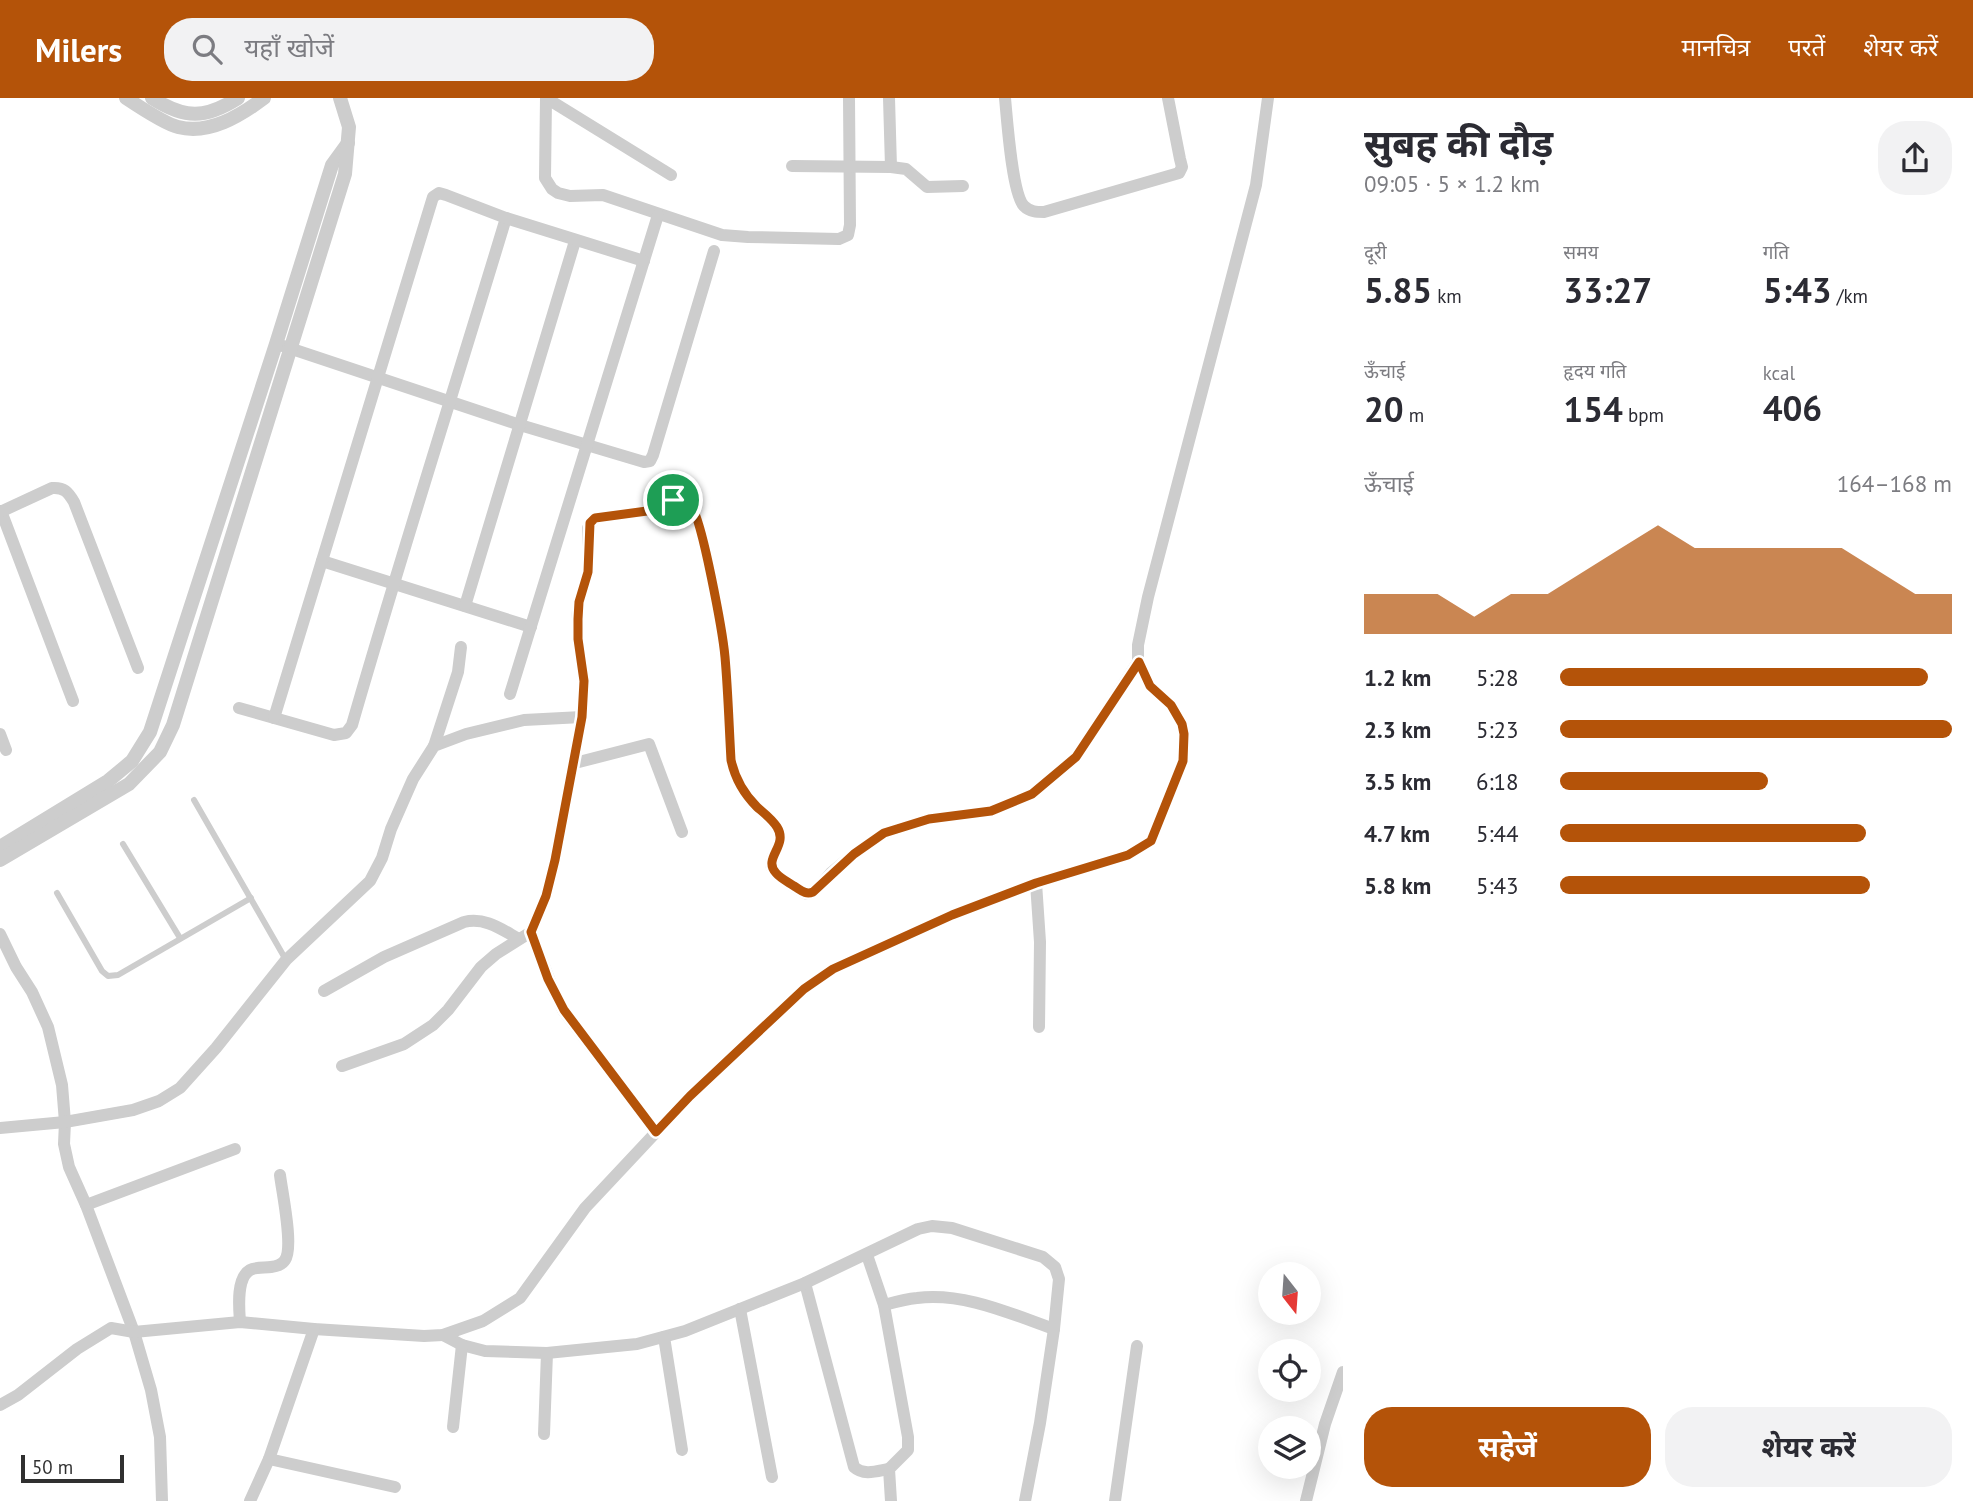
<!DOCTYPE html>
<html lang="hi">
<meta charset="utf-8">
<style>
:root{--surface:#fff;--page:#f2f2f3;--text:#2b2b33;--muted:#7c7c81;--accent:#b45309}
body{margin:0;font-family:"PT Sans","Noto Sans Devanagari",sans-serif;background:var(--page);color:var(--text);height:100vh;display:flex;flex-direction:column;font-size:26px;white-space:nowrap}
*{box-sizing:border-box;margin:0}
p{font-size:23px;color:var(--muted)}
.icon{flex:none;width:38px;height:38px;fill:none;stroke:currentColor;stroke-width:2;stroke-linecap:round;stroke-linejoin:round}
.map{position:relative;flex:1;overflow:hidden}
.drawer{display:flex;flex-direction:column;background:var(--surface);width:630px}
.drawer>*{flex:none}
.needle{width:46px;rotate:163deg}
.controls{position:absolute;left:1258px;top:1164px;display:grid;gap:14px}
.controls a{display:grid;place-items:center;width:63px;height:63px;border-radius:50%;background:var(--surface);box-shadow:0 7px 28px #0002;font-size:35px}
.scale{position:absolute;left:21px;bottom:18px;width:103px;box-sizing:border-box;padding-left:7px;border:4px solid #303030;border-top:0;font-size:19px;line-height:24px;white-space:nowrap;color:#303030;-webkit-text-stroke:5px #fff;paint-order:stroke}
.pin{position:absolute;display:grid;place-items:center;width:60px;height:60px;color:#fff;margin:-30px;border:4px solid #fff;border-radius:50%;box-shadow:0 2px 7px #0007}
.round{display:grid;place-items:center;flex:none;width:74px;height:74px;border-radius:28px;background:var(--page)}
.summary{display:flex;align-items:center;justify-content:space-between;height:119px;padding:0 21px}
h1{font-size:38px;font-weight:700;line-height:52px}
.figures{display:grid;grid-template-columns:repeat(3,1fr);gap:10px;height:119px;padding:7px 21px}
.figures div{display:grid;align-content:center}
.figures b{font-size:35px;font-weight:700}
.figures small{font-size:19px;font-weight:400}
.figures p{font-size:19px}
.chart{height:196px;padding:14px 21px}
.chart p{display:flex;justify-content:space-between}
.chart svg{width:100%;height:126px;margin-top:7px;fill:var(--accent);opacity:.7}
.action{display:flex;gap:14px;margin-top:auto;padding:14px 21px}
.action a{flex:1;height:80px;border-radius:28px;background:var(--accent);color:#fff;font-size:28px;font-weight:700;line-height:80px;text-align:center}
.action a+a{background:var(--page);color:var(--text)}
ul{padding:0 21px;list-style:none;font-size:23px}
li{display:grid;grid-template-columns:112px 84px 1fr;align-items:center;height:52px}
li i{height:18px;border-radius:9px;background:var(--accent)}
header{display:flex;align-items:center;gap:42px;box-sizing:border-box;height:98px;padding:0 35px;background:var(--accent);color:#fff}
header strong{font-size:33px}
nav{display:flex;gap:38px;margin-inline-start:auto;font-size:24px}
.search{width:490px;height:63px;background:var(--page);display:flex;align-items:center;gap:18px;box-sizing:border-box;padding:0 24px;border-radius:28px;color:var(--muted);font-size:26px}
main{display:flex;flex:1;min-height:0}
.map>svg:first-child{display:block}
</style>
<header>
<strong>Milers</strong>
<div class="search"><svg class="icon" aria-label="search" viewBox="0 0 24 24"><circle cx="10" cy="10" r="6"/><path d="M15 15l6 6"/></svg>यहाँ खोजें</div>
<nav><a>मानचित्र</a><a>परतें</a><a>शेयर करें</a></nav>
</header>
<main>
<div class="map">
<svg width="1343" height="1403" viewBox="0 0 1343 1403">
<rect width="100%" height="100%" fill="#fff"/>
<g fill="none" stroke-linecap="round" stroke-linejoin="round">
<!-- service -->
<g stroke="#cdcdcd" stroke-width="6">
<path d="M194,702L286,862"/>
<path d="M123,746L180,840"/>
<path d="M57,795L102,873L108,878L118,877L251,800"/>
</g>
<!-- minor -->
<g stroke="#cdcdcd" stroke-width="12">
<path d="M546,0L545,80L552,91L558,95L570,98L603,97L722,137L748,139L839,141L848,137L850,127L849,0"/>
<path d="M546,0L671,77"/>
<path d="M889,0L891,69"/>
<path d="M1005,0C1007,20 1012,96 1024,108C1030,114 1037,114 1044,114L1179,75L1182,69L1180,61L1168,0"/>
<path d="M792,68L891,69L906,71L927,89L963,88"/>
<path d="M283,248L520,327L644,364L650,363L653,357L714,153"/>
<path d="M1,413L73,603"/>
<path d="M0,414L52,390C64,389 68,394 74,404L138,570"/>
<path d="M322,463L531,529"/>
<path d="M465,508L575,143"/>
<path d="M510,596L658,117"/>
<path d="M239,610L334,637L346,635L352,627C401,457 455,289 506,120"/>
<path d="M274,620L433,99L439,95L446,97L506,120L644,163"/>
<path d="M0,636L6,652"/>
<path d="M434,648L458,574L461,549"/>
<path d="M575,665L649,646L682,734"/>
<path d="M1036,785L1040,844L1039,929"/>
<path d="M531,834L549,881L563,912L656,1034"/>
<path d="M0,836L16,869L32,894L48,929L62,987L65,1024L64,1046L69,1069L86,1107L134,1234L151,1292L160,1339L162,1403"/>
<path d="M324,893L384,859L464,824C485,819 501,831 519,841"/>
<path d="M342,968L404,946L433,927L448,912L481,869L496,856L531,834L546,798L555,762L582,619L584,583L578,541L577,521L579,504L588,474V430L595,420C612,417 631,417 648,412C660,409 675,395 688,404C701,412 724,539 725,560C728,594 729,628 731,662C735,681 743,695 757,709C765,717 775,723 779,734C785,747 768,756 772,770C775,777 800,793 807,796L817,791L831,775L854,756L884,735L929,721L991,713L1032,696L1076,659L1138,564"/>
<path d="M0,1030L65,1024L133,1012L159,1003L180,990L216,950L286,862L370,783L382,760L391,731L413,681L434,648L466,636L524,622L582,619"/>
<path d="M86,1107L235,1051"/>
<path d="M867,1157L884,1207L908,1339V1352L889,1371L891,1403"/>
<path d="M805,1185L854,1369C864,1378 877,1373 889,1371"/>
<path d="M884,1207C895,1204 906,1201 917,1200C964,1194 1011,1216 1054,1231"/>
<path d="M740,1211L772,1379"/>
<path d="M240,1224C239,1210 236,1180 250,1172C255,1169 265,1170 271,1169C277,1168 282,1167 285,1162C294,1149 282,1094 280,1077"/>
<path d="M443,1237L462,1247L485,1253L547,1255L637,1246L685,1233L805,1185L918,1131L932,1128L952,1130L1043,1159L1055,1169L1059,1181L1054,1231L1040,1325L1025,1403"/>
<path d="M664,1239L682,1352"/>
<path d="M0,1307L18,1297L77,1251L111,1230L134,1234L240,1224L314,1231L424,1238L443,1237L483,1223L520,1200L585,1110L690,998L804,891L833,871L952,817L1036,785L1128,757L1151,743L1183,663L1184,636L1182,626L1171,607L1150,588L1138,564V547L1148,499L1256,87L1268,0"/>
<path d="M453,1329L462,1247"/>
<path d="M544,1336L547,1255"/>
<path d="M269,1361L395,1389"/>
<path d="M250,1403L269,1361L314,1231"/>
<path d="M1115,1403L1137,1248"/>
<path d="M1306,1403L1325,1326L1343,1274"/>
</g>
<!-- tertiary -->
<g stroke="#cdcdcd" stroke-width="14">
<path d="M126,0C138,8 165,26 178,29C209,37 240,18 264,0"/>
<path d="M152,0C185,21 205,21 238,0"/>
<path d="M0,749L108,683L132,663L150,634L276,246L332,67L348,45"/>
<path d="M0,762L129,686L160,654L173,627L345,76L349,29L340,0"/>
</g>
</g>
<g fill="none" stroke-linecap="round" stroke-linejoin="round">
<!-- route casing -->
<g stroke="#fff" stroke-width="14">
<path id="route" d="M681,401C684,402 687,403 690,406C702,418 723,537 725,559C728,593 729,627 731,662C735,681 743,695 757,709C764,715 772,721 777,729C789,748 762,760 776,775C780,780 788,784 794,788C801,792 805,797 813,794L854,756L884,735L929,721L991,713L1032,696L1076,659L1139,564L1150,588L1171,607L1182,626L1184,636L1183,663L1151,743L1128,757L1036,785L952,817L833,871L804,891L690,998L656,1034L564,912L548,881L531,834L546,798L555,762L582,619L584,583L578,541V521L579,504L588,474L590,425L595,420L647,413L673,402Z"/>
</g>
<!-- route -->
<use href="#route" stroke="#b45309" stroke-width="9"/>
</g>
</svg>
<div class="controls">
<a><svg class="needle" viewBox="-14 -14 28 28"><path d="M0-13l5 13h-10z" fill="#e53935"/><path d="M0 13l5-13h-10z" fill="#7c7c81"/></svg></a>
<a><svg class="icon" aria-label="locate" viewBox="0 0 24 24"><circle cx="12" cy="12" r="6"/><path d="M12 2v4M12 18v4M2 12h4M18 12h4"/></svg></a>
<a><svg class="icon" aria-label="layers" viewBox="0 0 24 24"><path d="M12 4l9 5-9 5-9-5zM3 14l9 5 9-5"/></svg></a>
</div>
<div class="scale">50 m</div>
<div class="pin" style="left:673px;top:402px;background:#1e9e55"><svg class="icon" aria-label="arrive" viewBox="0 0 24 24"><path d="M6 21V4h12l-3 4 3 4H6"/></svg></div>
</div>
<section class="drawer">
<div class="summary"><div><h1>सुबह की दौड़</h1><p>09:05 · 5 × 1.2 km</p></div><a class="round"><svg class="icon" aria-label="share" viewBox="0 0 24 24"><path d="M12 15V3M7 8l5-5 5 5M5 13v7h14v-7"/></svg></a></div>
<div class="figures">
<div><p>दूरी</p><b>5.85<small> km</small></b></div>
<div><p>समय</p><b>33:27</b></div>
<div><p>गति</p><b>5:43<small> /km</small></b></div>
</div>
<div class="figures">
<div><p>ऊँचाई</p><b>20<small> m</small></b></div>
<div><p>हृदय गति</p><b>154<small> bpm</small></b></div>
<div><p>kcal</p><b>406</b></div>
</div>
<div class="chart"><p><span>ऊँचाई</span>164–168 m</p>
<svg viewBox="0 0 160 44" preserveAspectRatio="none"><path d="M0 44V30L10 30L20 30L30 38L40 30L50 30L60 22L70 14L80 6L90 14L100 14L110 14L120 14L130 14L140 22L150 30L160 30V44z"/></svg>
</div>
<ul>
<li><b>1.2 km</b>5:28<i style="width:94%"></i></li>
<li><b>2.3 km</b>5:23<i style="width:100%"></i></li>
<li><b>3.5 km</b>6:18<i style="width:53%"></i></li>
<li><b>4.7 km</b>5:44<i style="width:78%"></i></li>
<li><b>5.8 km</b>5:43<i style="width:79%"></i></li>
</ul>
<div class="action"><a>सहेजें</a><a>शेयर करें</a></div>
</section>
</main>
